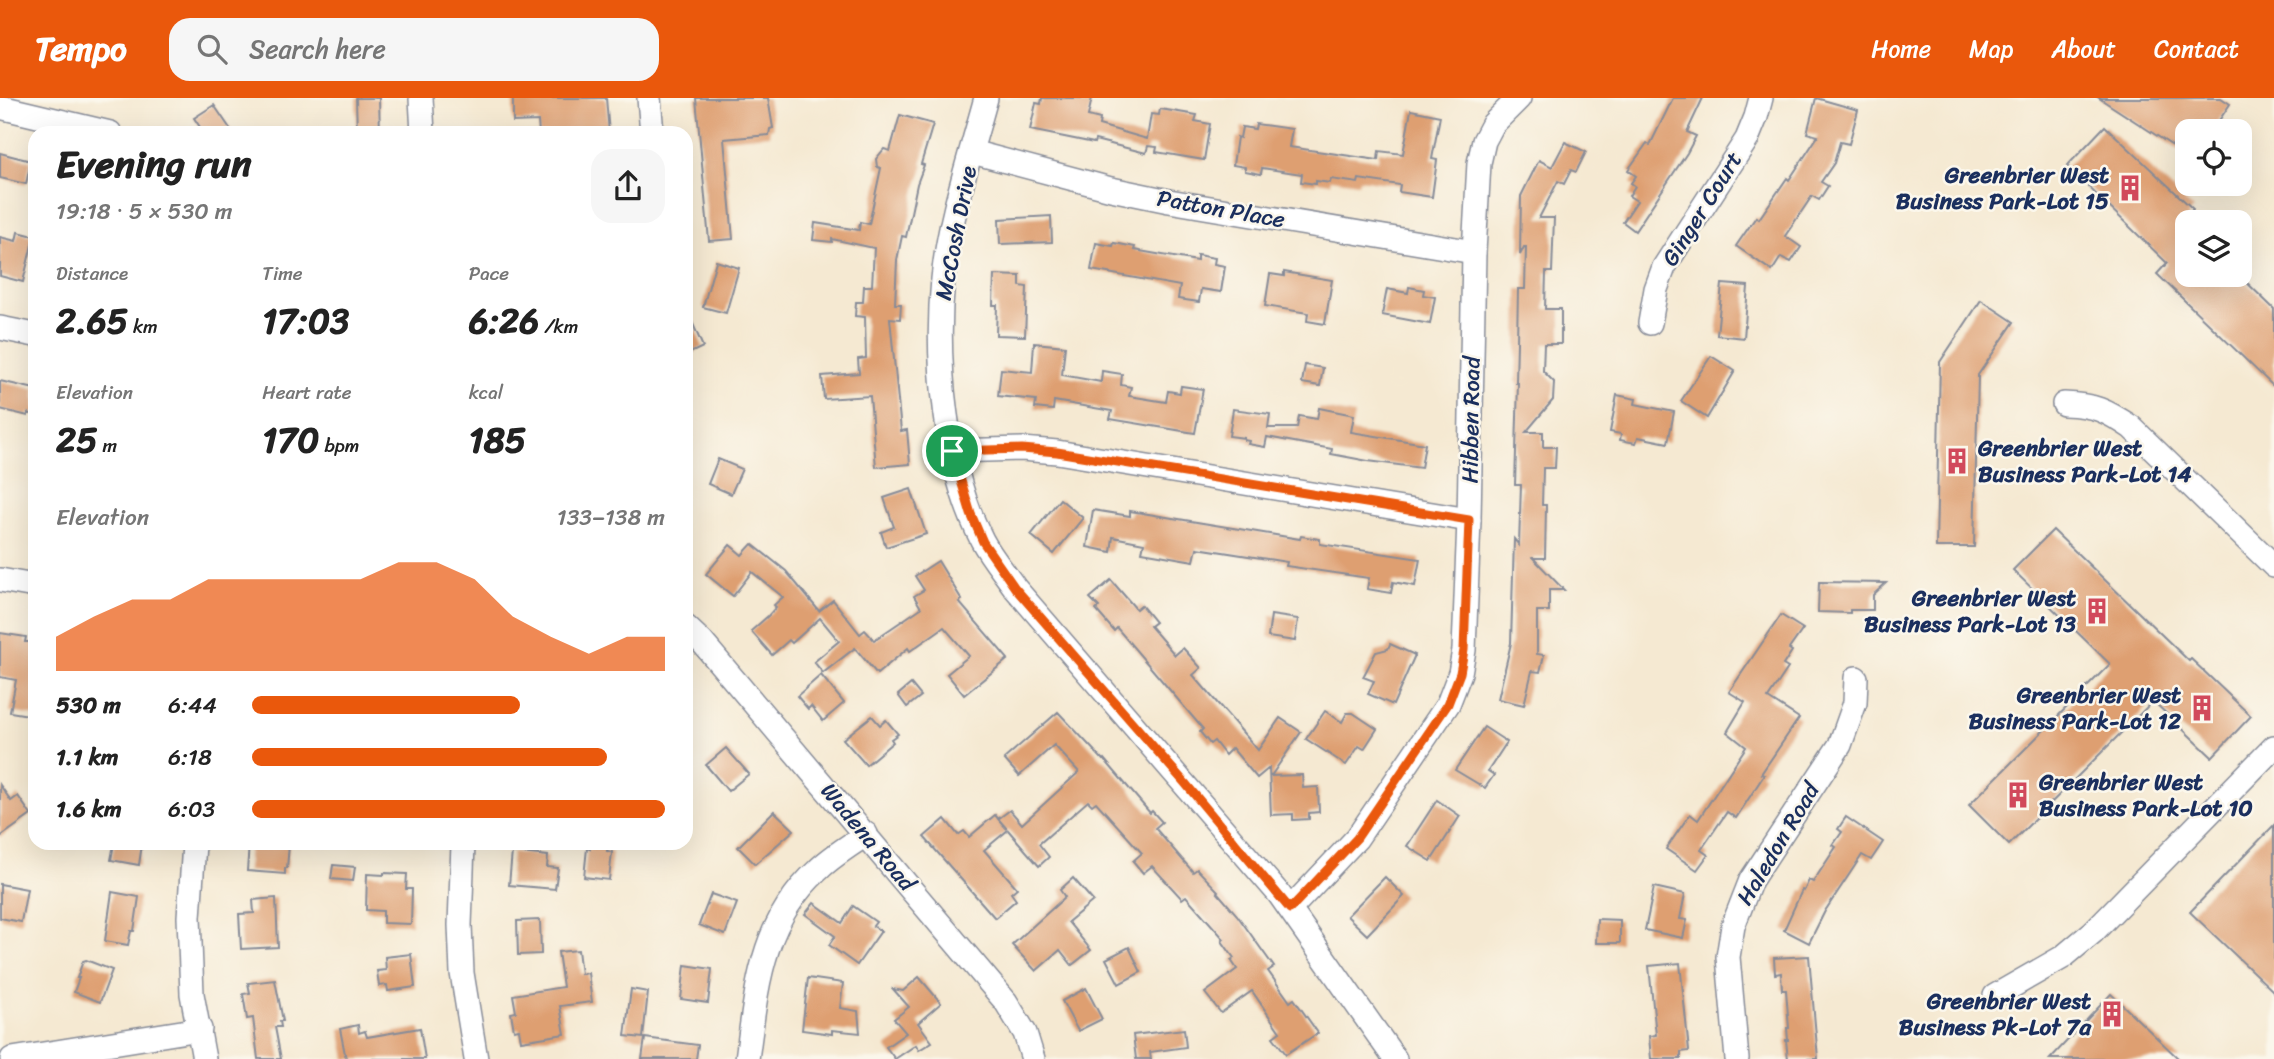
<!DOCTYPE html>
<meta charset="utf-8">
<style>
:root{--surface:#fff;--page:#f6f6f6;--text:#222;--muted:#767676;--accent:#ea580c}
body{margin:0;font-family:Sriracha,sans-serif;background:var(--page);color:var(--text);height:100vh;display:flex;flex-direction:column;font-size:26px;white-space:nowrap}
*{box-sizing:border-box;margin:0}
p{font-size:23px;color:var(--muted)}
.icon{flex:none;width:38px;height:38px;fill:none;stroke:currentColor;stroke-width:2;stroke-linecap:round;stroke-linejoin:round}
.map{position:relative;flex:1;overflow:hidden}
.details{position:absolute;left:28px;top:28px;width:665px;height:724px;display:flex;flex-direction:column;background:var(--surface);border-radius:21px;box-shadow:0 7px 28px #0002}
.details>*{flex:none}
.buttons{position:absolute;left:2175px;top:21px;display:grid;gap:14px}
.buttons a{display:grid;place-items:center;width:77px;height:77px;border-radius:14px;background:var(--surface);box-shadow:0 7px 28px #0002;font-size:35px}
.pin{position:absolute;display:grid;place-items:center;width:60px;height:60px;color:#fff;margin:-30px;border:4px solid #fff;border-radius:50%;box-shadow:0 2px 7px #0007}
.round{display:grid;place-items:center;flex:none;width:74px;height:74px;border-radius:21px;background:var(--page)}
.overview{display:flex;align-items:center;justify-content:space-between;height:119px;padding:0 28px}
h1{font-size:38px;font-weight:800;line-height:52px}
.figures{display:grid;grid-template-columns:repeat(3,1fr);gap:10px;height:119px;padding:7px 28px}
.figures div{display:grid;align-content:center}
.figures b{font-size:35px;font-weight:800}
.figures small{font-size:19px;font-weight:400}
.figures p{font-size:19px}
.chart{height:196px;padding:14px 28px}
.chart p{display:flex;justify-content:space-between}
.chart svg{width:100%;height:126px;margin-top:7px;fill:var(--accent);opacity:.7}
ul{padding:0 28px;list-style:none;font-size:23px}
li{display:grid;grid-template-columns:112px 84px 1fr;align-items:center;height:52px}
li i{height:18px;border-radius:9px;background:var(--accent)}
header{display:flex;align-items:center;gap:42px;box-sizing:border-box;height:98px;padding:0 35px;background:var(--accent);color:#fff}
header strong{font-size:33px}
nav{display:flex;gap:38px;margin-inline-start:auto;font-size:24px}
.search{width:490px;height:63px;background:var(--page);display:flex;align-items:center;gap:18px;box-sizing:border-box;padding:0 24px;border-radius:21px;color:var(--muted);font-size:26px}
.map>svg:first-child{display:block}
</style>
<header>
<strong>Tempo</strong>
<div class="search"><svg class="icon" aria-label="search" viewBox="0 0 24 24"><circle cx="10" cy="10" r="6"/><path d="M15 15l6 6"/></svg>Search here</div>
<nav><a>Home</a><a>Map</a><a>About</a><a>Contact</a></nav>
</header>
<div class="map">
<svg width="2274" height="961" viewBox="0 0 2274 961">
<rect width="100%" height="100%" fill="#fbf7ec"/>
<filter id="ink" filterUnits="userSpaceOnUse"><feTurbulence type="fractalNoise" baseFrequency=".0143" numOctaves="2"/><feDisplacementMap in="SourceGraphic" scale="14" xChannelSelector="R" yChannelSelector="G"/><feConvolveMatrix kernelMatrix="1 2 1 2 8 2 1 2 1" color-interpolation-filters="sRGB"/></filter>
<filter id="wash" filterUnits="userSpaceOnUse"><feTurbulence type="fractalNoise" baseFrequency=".00686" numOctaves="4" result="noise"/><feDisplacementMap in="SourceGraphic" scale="28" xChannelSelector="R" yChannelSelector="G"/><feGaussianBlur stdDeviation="1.57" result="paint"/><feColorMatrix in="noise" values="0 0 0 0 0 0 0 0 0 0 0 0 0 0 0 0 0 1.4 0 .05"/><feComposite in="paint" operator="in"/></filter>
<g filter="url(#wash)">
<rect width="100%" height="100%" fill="#f5e9d2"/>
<g id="blocks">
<!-- building -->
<g fill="#de9f71">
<path d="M356,0H379L380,35H357Z"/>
<path d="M513,0H606L609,35H539L538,23L513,24Z"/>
<path d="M696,0H768L773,30L770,31L769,37L724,41L733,141L709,143Z"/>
<path d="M1042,0H1092L1088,18L1100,21L1099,27L1147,41L1151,16L1159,17L1160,11L1197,17L1195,23L1210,26L1204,62L1156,54L1157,49L1148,48L1146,55L1095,42L1094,45L1030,32L1036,5L1041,6Z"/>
<path d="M1673,0H1703L1687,34L1696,38L1687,55L1635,133L1623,124L1637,103L1629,98L1635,88L1631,85L1636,78L1628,72L1647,45L1650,47Z"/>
<path d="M1816,0L1858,12L1849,46L1840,44L1834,65L1821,84L1828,88L1819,102L1812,98L1785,138L1801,149L1791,164L1781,159L1772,173L1736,148L1756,119L1759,121L1787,80L1789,82L1818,38L1807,35Z"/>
<path d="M2099,0H2221L2230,6L2212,33H2188V58Z"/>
<path d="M214,7L233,35H204L194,20Z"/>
<path d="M1411,12L1440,18L1432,61L1437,62L1432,99L1399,94L1400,87L1359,81L1358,85L1331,81L1330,85L1316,83V86L1301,84L1302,76L1262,70L1261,76L1245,73V69L1233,67L1237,39L1240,40L1242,29L1255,31L1256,26L1292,31L1289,49L1378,62L1379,53L1403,56Z"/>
<path d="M900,17L933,26L921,66L924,67L917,86L906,139L902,138L897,162L895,206H901L900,221L890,220L901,333L907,332L910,366L876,369L870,298L824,301L822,278L859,275L858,261L866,260L865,219L855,218L856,204H863L864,188H872L874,150L832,141V144L813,142L815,125L859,132L860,124L869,126L881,70L877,69L876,61L884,51L890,53Z"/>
<path d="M2105,28L2193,111L2188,117V177H2239L2274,211V289L2157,176L2167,165L2067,68Z"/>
<path d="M1565,44L1586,54L1576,74L1571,72L1564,86L1558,83L1539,120H1554L1552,174H1546L1545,211H1561V246H1544L1543,273L1554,284L1553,302L1526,334H1543V349H1556L1555,370H1543L1542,407H1546L1545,460H1533L1564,492H1549V513H1537V556L1544,557L1540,574L1532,573L1524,607L1498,601L1511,545L1514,441L1519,447L1521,387H1515L1518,285H1516L1517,245L1518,191H1525L1526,149H1524L1520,157L1521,98L1539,62L1552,69Z"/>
<path d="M0,55L31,63L26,86L0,80Z"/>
<path d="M1051,118L1052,144L1000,146L999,121Z"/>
<path d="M18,134L34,138L23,184L0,178V139L16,143Z"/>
<path d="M1096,145L1113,148L1114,145L1135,149L1134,152L1197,163V157L1215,160L1214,166L1225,168L1221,194L1201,191L1199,204L1178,201L1180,188L1091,172Z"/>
<path d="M716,163L739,170L726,215L703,209Z"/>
<path d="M1284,174L1332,182L1325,226L1307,223L1308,215L1265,208L1270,176L1284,178Z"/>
<path d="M994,177L1020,178V188L1027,189L1025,238L996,237L997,207H993Z"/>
<path d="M1722,186L1748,188L1744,240L1717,237Z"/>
<path d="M1409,189L1424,192L1423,197L1435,199L1430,226L1382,217L1387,191L1408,195Z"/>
<path d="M1981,202L2014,224L1978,277L1974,449H1936L1940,264Z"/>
<path d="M686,210L703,249L686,257Z"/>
<path d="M1034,245L1065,248L1062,277L1101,284L1102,273L1122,276L1121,287L1131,289L1129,298L1166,304L1168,293L1180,295L1181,288L1203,291L1195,335L1110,321L1112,313L1054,303L1053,312L1035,310L1036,302L998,298L1001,271L1032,274Z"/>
<path d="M1711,258L1735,273L1707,320L1681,303Z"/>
<path d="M1305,267L1323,270L1320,288L1302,285Z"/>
<path d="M0,283L35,291V317L28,315V318L0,311Z"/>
<path d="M1617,297L1636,301L1635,306L1674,314L1668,345L1638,339L1636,345L1620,342L1621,336L1610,334Z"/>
<path d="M1319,310L1354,317L1351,334L1425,346L1421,370L1368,363L1331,356L1332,351L1267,339L1265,349L1248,346L1249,343L1244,342V340L1229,338L1233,311L1270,316L1268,330H1297L1299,318L1317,321Z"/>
<path d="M718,361L742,371L731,396L708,386Z"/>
<path d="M911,391L926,436L886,449L881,434L894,429L884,400Z"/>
<path d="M1060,401L1083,420L1054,456L1031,437Z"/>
<path d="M1093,412L1130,418V413L1300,441L1301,438L1320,441V446L1420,461L1415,488L1393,484L1391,495L1367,491L1369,480L1286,468L1287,464L1197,450L1194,463L1142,454L1144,445L1113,439L1111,454L1087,449Z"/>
<path d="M2053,432L2189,563L2191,561L2251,618L2212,659L2153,603L2009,747L1969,707L2110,566L2013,472Z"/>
<path d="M752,446L786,473L819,513L833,502L860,536L865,532L874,542L921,510L914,498L924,492L915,478L938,463L962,502L959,504L1008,561L964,597L947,576L969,558L944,529L910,553L908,550L877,576L855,550L823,575L814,564L839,543L820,520L792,545L789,542L772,557L751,533L768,518L776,509L774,507L783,499L752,474L733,498L706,476L730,447L742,457Z"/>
<path d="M1111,482L1136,511L1141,507L1155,524L1150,528L1175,557L1183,550L1201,570L1193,577L1258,652L1280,620L1301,634L1271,678L1302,677L1303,690L1318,689L1319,714L1309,715V721L1293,722V716L1271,717L1269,670L1257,680L1232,650L1225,657L1214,643L1210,646L1200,634L1203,631L1117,530L1114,533L1096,512L1099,509L1090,500Z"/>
<path d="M1819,484L1886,485L1873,497V512H1850V515L1818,514Z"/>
<path d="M1271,517L1298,521L1295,543L1268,539Z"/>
<path d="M1781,517L1803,531L1789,551L1792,553L1783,567L1788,570L1768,600L1799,620L1761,676L1764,677L1736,720L1727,714L1701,752L1708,757L1697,772L1666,751L1690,716L1698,722L1746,649L1727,634L1745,604L1729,594Z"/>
<path d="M0,535L26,539L25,544H35V618L10,614L16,582L0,579Z"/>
<path d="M1390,546L1415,557L1393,607L1368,596L1374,583L1363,579L1376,554L1388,551Z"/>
<path d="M821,577L844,605L823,623L811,608L808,611L797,598Z"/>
<path d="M911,586L921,598L907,609L898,597Z"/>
<path d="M1325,613L1342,624L1347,615H1353L1377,631L1364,651L1359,648L1346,667L1306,641Z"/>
<path d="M1058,614L1103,662L1104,661L1150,715L1152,713L1162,724L1155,730L1193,774L1197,771L1218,793L1217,794L1237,817L1274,869L1268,873L1290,904L1294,901L1318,935L1286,956L1273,939L1280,934L1252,893L1221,915L1205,895L1237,871L1231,862L1234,860L1222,843L1224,841L1186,798L1182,801L1152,768L1143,775L1133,763L1142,755L1096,704L1092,707L1088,703L1039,746L1049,759L1039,768L1008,732L984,752L1017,790L1011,795L1016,802L995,820L924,739L945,721L958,737L964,733L969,739L995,717L1007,731L998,721L1010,712L1022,726L1079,674L1054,647L1019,678L1004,661Z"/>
<path d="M872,618L880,627L886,622L898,636L891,641L893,644L866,667L843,641Z"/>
<path d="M1484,629L1507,644L1488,673L1494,677L1485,690L1455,672Z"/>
<path d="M726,650L749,676L728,693L706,667Z"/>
<path d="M0,687L11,703L18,698L31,717L0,739Z"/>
<path d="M1437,702L1460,718L1431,763L1407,748Z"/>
<path d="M774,713L794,732L755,766L738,749Z"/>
<path d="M1846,719L1883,744L1871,762L1862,757L1825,813L1809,845L1784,832L1802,792L1804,793L1809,782L1813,784L1836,749L1833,747L1842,734L1838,731Z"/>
<path d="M2274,727V894L2190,814Z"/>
<path d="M114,746H142L139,767L111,762Z"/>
<path d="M249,746H284L289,747L287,770H285V776L247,773Z"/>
<path d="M590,746H608L607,753L612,754L609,782L584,779L587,750L590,751Z"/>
<path d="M512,754L548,758L547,769L558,770L555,791L509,787Z"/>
<path d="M333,767L355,769L353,783L331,781Z"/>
<path d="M384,775L407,776L406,791H412L411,826L383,825V813L366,812L367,776L384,777Z"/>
<path d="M1385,779L1404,798L1367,837L1347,818Z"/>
<path d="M1073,780L1093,803L1068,824L1091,852L1072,867L1060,852L1036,873L1012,847L1065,799L1060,792Z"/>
<path d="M0,786L27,791L21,824L0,820Z"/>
<path d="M1654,789L1685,796L1680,821L1687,822L1683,840L1645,832Z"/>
<path d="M112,794L139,799L134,833H131L128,847L105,843Z"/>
<path d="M711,796L737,805L725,837L699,827Z"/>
<path d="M276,800L278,849L241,851L239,816L254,815L253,802Z"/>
<path d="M814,805L842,825L853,808L876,824L873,828L881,833L857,867L829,847L835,838L805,816Z"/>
<path d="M1597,821L1620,822V845H1596Z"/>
<path d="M540,822L541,856L518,857L517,823Z"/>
<path d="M1129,849L1141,874L1119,886L1106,861Z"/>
<path d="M578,852L581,876L588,875L592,904L560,908L565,936L521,943L519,931L514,932L511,915L516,914L513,897L563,889L558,854Z"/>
<path d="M411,856L415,889L388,893L387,887L379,888L377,873L386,872L385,859Z"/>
<path d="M1809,858L1818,961H1788L1786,942H1788L1787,930H1789L1786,892H1782L1781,875L1775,876L1774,860Z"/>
<path d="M86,862L112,872L100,904L74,894L79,880H77L83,863Z"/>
<path d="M1680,865L1689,953L1681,954V961H1651L1649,938L1656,937L1649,868Z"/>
<path d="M685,867L712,871L708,905L681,901Z"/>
<path d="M919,879L941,905L918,925L932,944L919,952L916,947L895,961L886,949L906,935L894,921L909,909L893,891L903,893Z"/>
<path d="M808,880L843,885L840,910L858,913L860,935L832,932V936L802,932Z"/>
<path d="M275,882L283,923H280L281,929H275L281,961H258L253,920L247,921L243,896L250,895L248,885Z"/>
<path d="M1086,890L1102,921L1078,933L1062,903Z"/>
<path d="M631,891L648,894L643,940L625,938Z"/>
<path d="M2111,896L2179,961H2050Z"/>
<path d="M358,927L359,935L365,933L367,939L420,930L425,961H346L340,931Z"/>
<path d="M1184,931L1186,949L1150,954L1151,961H1136L1133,937Z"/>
<path d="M645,940L698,947L696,961H642Z"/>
</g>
</g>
</g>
<g filter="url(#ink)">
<use href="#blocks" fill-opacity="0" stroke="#888c98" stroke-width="2"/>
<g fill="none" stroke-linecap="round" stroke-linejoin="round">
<!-- street casing -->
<g stroke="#888c98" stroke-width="26">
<g id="street">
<path d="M421,0L423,35"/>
<path d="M649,0L652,35"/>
<path d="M986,0C970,59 949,120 943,181C935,260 945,371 982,442C991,459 1004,474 1015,490L1279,796L1395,961"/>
<path d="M0,9L110,35"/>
<path d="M972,54L1111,91L1169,103L1474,154"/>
<path d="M1650,225L1656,191L1664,169L1747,41L1756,19L1761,0"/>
<path d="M0,230L35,237"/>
<path d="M2064,306C2095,307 2105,312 2131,329L2274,468"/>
<path d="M952,353L1022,351L1057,354L1469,422"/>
<path d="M0,482L35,488"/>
<path d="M686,529L702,544L1006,904L1025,935L1033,961"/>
<path d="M194,746L189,819L192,896L204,961"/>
<path d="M463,746L460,827L462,875L476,961"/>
<path d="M1290,811L1357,740L1448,606L1460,575L1464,552L1469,422L1474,154L1479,65L1484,43L1493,26L1519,0"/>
<path d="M1995,898L2063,859L2093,834L2274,649"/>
<path d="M12,961L200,931"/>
<path d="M747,961C757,889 761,824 818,772C832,758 850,748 866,736"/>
<path d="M1737,961L1728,859L1733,828L1751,782L1840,647L1855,605L1856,580"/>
</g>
</g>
<!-- street -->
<use href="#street" stroke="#fff" stroke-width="23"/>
</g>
</g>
<g fill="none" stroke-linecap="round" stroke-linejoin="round" filter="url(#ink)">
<!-- route casing -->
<g stroke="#fff" stroke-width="14">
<path id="route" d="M1022,351L1057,354L1469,422L1464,552L1460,575L1448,606L1357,740L1290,811L1185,685L1015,490L983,444L971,416L952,353Z"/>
</g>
<!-- route -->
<use href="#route" stroke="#ea580c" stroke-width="9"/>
</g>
<!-- icons -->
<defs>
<g id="building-bare" transform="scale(2.1)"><path d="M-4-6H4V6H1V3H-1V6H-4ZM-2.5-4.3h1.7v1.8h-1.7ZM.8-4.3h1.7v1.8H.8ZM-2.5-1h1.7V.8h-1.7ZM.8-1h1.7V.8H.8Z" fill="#d1495b" stroke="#fbf7ec" stroke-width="2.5" paint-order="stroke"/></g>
</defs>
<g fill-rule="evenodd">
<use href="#building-bare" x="2130" y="90"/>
<use href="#building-bare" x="1957" y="363"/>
<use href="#building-bare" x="2097" y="513"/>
<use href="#building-bare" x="2202" y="610"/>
<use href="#building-bare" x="2018" y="697"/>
<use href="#building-bare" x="2112" y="916"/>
</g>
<g text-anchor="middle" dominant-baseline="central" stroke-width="5" stroke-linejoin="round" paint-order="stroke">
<!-- poi labels -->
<g font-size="23" font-weight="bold" fill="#1b2f5e" stroke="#fbf7ec" text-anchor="end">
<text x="2109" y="77">Greenbrier West<tspan x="2109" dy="26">Business Park-Lot 15</tspan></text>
<text x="1978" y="350" text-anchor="start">Greenbrier West<tspan x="1978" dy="26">Business Park-Lot 14</tspan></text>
<text x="2076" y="500">Greenbrier West<tspan x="2076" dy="26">Business Park-Lot 13</tspan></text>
<text x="2181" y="597">Greenbrier West<tspan x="2181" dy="26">Business Park-Lot 12</tspan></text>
<text x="2039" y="684" text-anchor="start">Greenbrier West<tspan x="2039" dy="26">Business Park-Lot 10</tspan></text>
<text x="2091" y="903">Greenbrier West<tspan x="2091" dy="26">Business Pk-Lot 7a</tspan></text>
</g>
<!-- street labels -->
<g font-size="23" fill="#1b2f5e" stroke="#fbf7ec">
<text transform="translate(1221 111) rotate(10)">Patton Place</text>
<text transform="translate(1702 111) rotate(-58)">Ginger Court</text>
<text transform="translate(956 135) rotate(-79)">McCosh Drive</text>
<text transform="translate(1471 322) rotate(-89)">Hibben Road</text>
<text transform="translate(868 739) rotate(50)">Wadena Road</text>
<text transform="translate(1778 746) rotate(-59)">Haledon Road</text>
</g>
</g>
</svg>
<div class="buttons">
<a><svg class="icon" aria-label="locate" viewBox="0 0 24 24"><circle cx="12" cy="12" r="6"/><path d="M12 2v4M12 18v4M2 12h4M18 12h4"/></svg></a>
<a><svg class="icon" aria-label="layers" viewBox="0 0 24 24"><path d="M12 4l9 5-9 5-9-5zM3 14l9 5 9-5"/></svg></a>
</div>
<div class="pin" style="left:952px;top:353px;background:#1e9e55"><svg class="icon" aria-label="arrive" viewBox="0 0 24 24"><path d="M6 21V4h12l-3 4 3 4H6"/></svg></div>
<section class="details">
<div class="overview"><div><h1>Evening run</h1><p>19:18 · 5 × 530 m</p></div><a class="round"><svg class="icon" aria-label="share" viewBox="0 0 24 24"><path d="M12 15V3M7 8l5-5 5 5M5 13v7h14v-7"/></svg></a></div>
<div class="figures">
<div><p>Distance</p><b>2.65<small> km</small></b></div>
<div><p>Time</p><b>17:03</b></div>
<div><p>Pace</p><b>6:26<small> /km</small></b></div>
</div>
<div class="figures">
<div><p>Elevation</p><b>25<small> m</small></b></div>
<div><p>Heart rate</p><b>170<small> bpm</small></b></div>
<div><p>kcal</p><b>185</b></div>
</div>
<div class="chart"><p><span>Elevation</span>133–138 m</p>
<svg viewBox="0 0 160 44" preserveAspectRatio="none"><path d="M0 44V32L10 25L20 19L30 19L40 12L50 12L60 12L70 12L80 12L90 6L100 6L110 12L120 25L130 32L140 38L150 32L160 32V44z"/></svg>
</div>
<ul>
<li><b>530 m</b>6:44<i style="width:65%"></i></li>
<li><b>1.1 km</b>6:18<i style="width:86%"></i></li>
<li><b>1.6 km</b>6:03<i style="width:100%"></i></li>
</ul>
</section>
</div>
